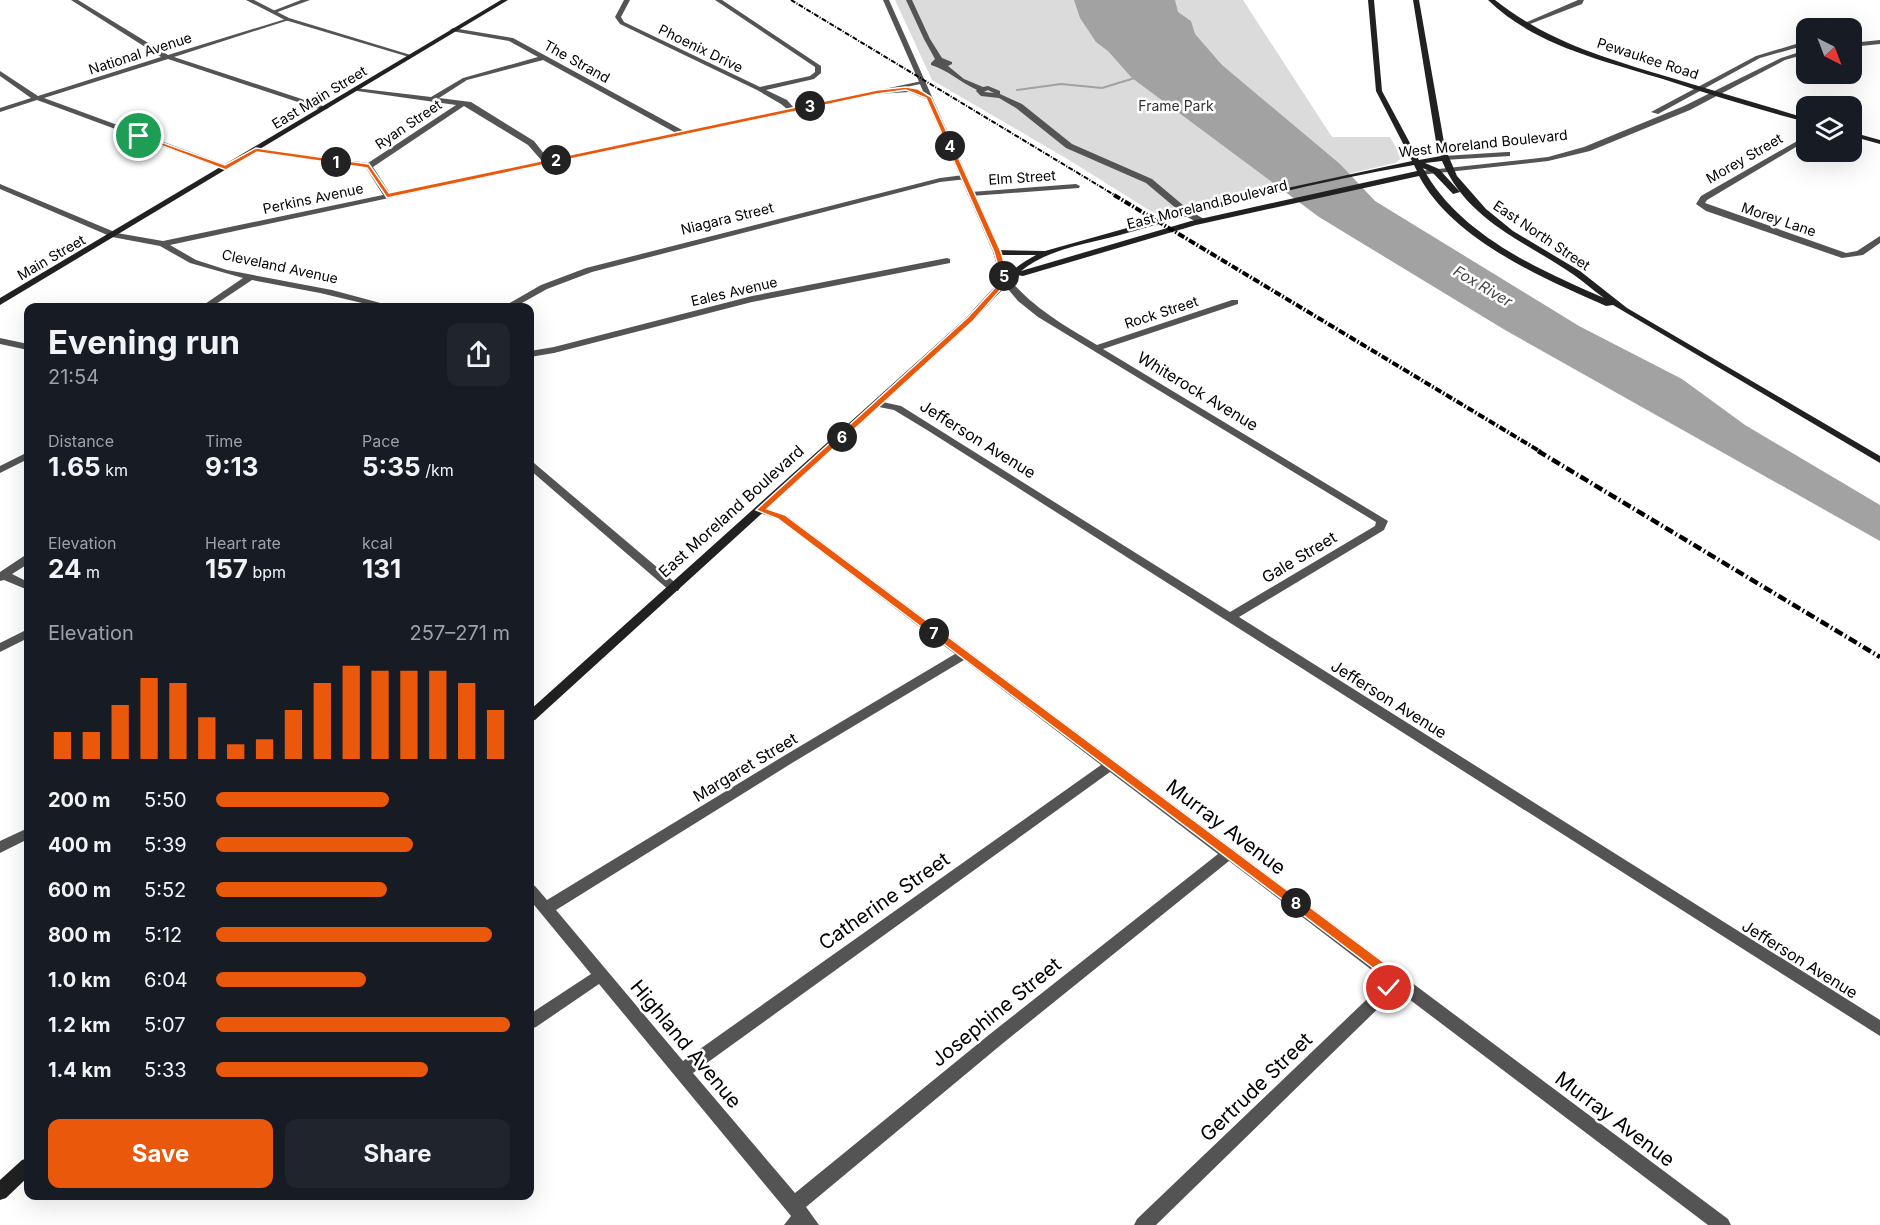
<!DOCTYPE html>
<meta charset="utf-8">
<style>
:root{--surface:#171b24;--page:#20242c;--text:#f1f3f6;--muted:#9ea1a6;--accent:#ea580c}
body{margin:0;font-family:Inter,sans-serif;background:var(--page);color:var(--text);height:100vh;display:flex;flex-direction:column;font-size:22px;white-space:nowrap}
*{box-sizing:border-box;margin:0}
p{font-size:20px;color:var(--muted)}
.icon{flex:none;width:33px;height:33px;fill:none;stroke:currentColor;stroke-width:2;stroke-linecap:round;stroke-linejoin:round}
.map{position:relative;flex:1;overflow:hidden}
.side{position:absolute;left:24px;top:303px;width:510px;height:897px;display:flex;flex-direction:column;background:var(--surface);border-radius:12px;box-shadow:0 6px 24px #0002}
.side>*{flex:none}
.needle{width:39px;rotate:138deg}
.buttons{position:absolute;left:1796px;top:18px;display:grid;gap:12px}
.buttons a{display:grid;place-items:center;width:66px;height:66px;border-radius:12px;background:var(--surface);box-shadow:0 6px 24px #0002;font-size:30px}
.pin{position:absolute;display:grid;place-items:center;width:51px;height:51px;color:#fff;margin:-26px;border:3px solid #fff;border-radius:50%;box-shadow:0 2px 6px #0007}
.km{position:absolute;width:30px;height:30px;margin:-15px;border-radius:50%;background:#222;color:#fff;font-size:16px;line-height:30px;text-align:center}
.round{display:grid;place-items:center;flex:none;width:63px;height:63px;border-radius:12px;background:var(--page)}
.overview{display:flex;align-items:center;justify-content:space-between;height:102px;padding:0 24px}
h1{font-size:33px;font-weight:700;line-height:45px}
.metrics{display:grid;grid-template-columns:repeat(3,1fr);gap:9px;height:102px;padding:6px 24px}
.metrics div{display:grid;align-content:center}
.metrics b{font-size:26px;font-weight:700}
.metrics small{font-size:16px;font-weight:400}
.metrics p{font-size:16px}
.chart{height:168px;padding:12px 24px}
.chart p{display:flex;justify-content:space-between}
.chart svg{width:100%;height:108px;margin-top:6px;stroke:var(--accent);stroke-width:6}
.primary-button{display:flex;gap:12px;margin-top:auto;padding:12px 24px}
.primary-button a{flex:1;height:69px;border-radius:12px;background:var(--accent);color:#fff;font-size:24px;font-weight:700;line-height:69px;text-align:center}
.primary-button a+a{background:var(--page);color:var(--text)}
ul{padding:0 24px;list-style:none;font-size:20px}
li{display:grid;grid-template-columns:96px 72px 1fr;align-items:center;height:45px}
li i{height:15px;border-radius:8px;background:var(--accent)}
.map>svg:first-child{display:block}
</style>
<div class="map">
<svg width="1880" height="1225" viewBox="0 0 1880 1225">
<rect width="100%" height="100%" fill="#fff"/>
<!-- green -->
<path fill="#dbdbdb" d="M895,0H1243L1332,137H1390L1402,158L1395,163L1160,217L1069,160L932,80Z"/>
<!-- water -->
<path fill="#a2a2a2" d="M1074,0H1175L1178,12L1191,21L1195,34L1222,65L1340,164L1375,201L1579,326L1682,379L1745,425L1880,505V541L1505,330L1319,217L1132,78L1108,51L1096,42L1080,18Z"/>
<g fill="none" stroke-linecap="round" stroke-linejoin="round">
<!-- stream -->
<path stroke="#a2a2a2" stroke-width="2" d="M1017,90L1061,84L1102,88L1138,77"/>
<!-- minor -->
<g fill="#545454" fill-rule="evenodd">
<path d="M71,0H78L168,55L289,18V20L174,57L329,108L322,110L168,59L44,98L229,166L230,168L226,170L37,100L0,112V108L31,98L0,76V71L38,96L161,57Z"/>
<path d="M301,0H310L275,13L270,12Z"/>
<path d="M624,0H630L621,17L624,22L760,87L810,76L815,72V67L715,0H722L821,66V73L814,79L766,90L787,100L794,108L922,81L925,83L170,245L196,260L227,270L332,290L399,308H383L320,293L252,280L210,308H199L243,278L190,263L160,246L112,237L0,189V184L117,233L163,241L383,195L366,168L256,152L252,150L256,148L368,163L456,105L357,91L355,90V88L431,97L463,78L538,57L509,41L451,31L450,30L453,28L513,38L684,131L787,109L781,104L757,90L620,24L615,17ZM543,60L676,133L549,160L534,141L471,102L439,98L467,80ZM464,106L528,145L542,161L390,193L373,167Z"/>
<path d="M906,0H912L930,39L942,58L952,62V64L948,66L964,79L983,87L988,86L1000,91V94L1022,104L1072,144L1152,179L1190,211L1204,219V223H1198L1184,215L1146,183L1066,148L1016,108L999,98L981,96L976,91L977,90C960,82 948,70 931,65V63L935,59L924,39ZM988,90L994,93L984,92Z"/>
<path d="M1578,0H1584L1582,4L1525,26L1520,25Z"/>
<path d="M1806,136V141L1707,200L1705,203L1846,253L1857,251L1880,236V243L1863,255L1842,258L1706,211L1696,204L1701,196Z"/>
<path d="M964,175L968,177L967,179L940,182L592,272L547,289L513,308H501L541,285L586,268L940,178Z"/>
<path d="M1076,184L1080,186L1079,188L971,196L967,194L971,192Z"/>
<path d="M947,258L950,259V263L752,302L554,353L530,357V351L554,347L752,296Z"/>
<path d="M1005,277L1008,278C1035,309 1062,324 1097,345L1232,300H1238V304L1103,349L1388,521L1384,530L1239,617L1880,1020V1036L927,430L894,410L874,406V402L878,401L901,406L1230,612L1375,526L1376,522L1038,317L1018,301L1002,282V278Z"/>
<path d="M0,338L28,344V350L0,344Z"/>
<path d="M28,452V459L0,473V466Z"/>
<path d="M530,462L534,463L678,585L680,588L678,591H670L530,470Z"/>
<path d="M761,507L786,515L1728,1219L1731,1225H1708L1397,990L1156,1225H1134L1137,1219L1386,981L1229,861L1002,1044L806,1207L819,1225H784L791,1216L599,984L536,1027L530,1029V1014L591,974L530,900V884L535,886L547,900L782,757L955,654L778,519L757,512L755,510L757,508ZM964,660L1101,765L683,1061L556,910L792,763ZM1110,772L1218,854L990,1034L795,1193L693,1073Z"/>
<path d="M24,556H28V564L12,574L28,582V590L4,580L0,581V572Z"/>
<path d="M28,629V638L0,652V643Z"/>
<path d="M28,828V839L0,853V841Z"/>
</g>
<!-- tertiary -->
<g fill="#545454" fill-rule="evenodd">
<path d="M246,0H254L289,18L414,56L409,57L285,20Z"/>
<path d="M883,0H889L1001,252L1009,280L1008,282H1002L1001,280L993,252L926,99L909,92L877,94L874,92L877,90L903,87L923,91Z"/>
<path d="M1880,40V44L1851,47V43Z"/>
<path d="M1806,41V45L1760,58L1658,114L1651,112L1756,56Z"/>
<path d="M1806,50V54L1785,60L1690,110L1590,151L1548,161L1420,175L1416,173L1420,171L1548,157L1584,147L1684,106L1781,58Z"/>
<path d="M1507,152H1510V156L1444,160L1440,158L1444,156Z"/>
</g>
<!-- secondary -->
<g fill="#212121" fill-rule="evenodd">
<path d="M501,0H508L0,305V298Z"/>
<path d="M1368,0H1374L1382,91L1419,160L1441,156L1437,148L1413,0H1419L1445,148L1457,176L1486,209L1513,231L1580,271L1627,308L1880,456V463L1613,305L1606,306C1544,279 1452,239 1419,176L1196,225L1023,276L1016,275L973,321L535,720L530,721V710L967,317C988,294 1007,270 1036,255H997L993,252L994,250L1045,251L1209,205L1412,161L1376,91ZM1442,161C1467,221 1525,241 1574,275C1584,282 1594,291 1604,298C1539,270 1458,234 1423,168L1433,173L1453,194L1460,192L1439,169L1425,163ZM1414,165L1417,171L1191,221L1021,271C1047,249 1088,244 1120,235C1216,207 1315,182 1414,165Z"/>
<path d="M1488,0H1495C1545,40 1604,58 1665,76C1712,90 1759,104 1806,118V122C1759,110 1712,95 1666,80C1605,61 1535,46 1488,0Z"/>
<path d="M1851,132L1880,140V144L1851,136Z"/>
<path d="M28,1158V1177L6,1198L0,1200V1180L22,1160Z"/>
</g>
<!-- rail-far2 -->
<path stroke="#000" stroke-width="2" stroke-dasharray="5 1.5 1 1.5" stroke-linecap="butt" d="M791,0L1116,196"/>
<!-- rail-far1 -->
<path stroke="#000" stroke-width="4" stroke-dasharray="7 2 1.5 2" stroke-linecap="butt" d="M1114,195L1541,452"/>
<!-- rail -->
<path stroke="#000" stroke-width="4.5" stroke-dasharray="9 3 1.5 3" stroke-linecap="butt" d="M1538,451L1880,657"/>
</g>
<!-- route -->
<path fill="#ea580c" stroke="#fff" stroke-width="1.5" d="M906,87L918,89L931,97L1001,252L1009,280L973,321L767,509L785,515L1402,976L1404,980C1401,986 1395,991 1389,994L1382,988L1389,980L778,519L756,510L968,317L1002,280L994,252L926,98L906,90L877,94L387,198L367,168L257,152L226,170L136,136L141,135L225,165L256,148L369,164L389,193L877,90Z"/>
<g text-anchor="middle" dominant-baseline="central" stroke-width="5" stroke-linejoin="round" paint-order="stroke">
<!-- far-street labels -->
<g font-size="14" fill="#000" stroke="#fff">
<text transform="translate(701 48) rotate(26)">Phoenix Drive</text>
<text transform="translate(140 53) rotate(-18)">National Avenue</text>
<text transform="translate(1648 58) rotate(18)">Pewaukee Road</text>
<text transform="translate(577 61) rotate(29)">The Strand</text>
<text transform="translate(319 97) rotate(-31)">East Main Street</text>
<text transform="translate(408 124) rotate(-34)">Ryan Street</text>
<text transform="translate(1483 143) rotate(-6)">West Moreland Boulevard</text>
<text transform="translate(1744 158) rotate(-30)">Morey Street</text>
<text transform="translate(1022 177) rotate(-4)">Elm Street</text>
<text transform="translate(313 198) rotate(-12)">Perkins Avenue</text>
<text transform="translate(1207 204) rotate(-14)">East Moreland Boulevard</text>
<text transform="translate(727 218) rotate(-14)">Niagara Street</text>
<text transform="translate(1779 219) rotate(19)">Morey Lane</text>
<text transform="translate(1542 235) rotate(34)">East North Street</text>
<text transform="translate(51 257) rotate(-30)">Main Street</text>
<text transform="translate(280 266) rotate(12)">Cleveland Avenue</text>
<text transform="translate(734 291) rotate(-13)">Eales Avenue</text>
<text transform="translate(1161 312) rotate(-18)">Rock Street</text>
</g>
<!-- far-park labels -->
<g font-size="14" fill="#323232" stroke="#fff">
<text x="1176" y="105">Frame Park</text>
</g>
<!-- far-water labels -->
<g font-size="15" font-style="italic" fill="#434343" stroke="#fff">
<text transform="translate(1483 286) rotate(31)">Fox River</text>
</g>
<!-- street labels -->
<g font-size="16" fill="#000" stroke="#fff">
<text transform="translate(1198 391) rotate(31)">Whiterock Avenue</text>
<text transform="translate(978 439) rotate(32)">Jefferson Avenue</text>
<text transform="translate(731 511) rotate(-42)">East Moreland Boulevard</text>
<text transform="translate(1299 557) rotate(-31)">Gale Street</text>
<text transform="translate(1389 699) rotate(32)">Jefferson Avenue</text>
<text transform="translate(745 767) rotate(-31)">Margaret Street</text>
<text transform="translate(1800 959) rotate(32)">Jefferson Avenue</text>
</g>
<!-- near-street labels -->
<g font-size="20" fill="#000" stroke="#fff">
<text transform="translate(1226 827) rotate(37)">Murray Avenue</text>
<text transform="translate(884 901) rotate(-35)">Catherine Street</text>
<text transform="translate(996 1012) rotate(-39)">Josephine Street</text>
<text transform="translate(686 1044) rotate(50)">Highland Avenue</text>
<text transform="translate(1256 1087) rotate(-44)">Gertrude Street</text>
<text transform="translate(1615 1119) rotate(37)">Murray Avenue</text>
</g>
</g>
</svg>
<div class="buttons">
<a><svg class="needle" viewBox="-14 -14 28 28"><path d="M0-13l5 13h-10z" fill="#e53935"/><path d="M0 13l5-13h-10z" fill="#9ea1a6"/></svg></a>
<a><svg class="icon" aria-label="layers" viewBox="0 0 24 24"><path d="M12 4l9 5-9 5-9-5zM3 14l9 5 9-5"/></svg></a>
</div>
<div class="pin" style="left:139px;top:136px;background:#1e9e55"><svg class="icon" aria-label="arrive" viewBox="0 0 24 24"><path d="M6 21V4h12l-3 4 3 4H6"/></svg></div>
<div class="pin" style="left:1389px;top:988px;background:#d93025"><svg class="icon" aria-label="check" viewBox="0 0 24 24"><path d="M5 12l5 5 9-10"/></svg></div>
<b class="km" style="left:336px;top:162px">1</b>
<b class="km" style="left:556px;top:160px">2</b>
<b class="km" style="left:810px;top:106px">3</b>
<b class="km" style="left:950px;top:146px">4</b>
<b class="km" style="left:1004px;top:276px">5</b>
<b class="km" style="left:842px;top:437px">6</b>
<b class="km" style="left:934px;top:633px">7</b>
<b class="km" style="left:1296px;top:903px">8</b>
<section class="side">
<div class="overview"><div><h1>Evening run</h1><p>21:54</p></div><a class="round"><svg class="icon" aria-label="share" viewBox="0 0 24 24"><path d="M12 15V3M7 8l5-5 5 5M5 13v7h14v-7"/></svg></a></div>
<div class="metrics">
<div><p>Distance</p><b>1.65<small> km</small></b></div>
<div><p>Time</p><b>9:13</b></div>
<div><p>Pace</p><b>5:35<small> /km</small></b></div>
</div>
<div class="metrics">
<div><p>Elevation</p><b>24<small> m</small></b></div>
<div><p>Heart rate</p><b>157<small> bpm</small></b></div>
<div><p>kcal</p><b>131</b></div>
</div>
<div class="chart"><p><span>Elevation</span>257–271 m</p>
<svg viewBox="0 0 160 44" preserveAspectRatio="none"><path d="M5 44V33M15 44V33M25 44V22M35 44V11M45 44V13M55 44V27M65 44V38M75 44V36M85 44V24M95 44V13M105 44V6M115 44V8M125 44V8M135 44V8M145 44V13M155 44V24"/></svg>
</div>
<ul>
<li><b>200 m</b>5:50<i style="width:59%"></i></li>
<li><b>400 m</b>5:39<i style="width:67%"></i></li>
<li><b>600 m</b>5:52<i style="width:58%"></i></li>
<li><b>800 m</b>5:12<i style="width:94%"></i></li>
<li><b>1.0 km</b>6:04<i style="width:51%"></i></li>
<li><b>1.2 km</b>5:07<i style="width:100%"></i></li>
<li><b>1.4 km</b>5:33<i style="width:72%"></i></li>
</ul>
<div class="primary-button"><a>Save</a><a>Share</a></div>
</section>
</div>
